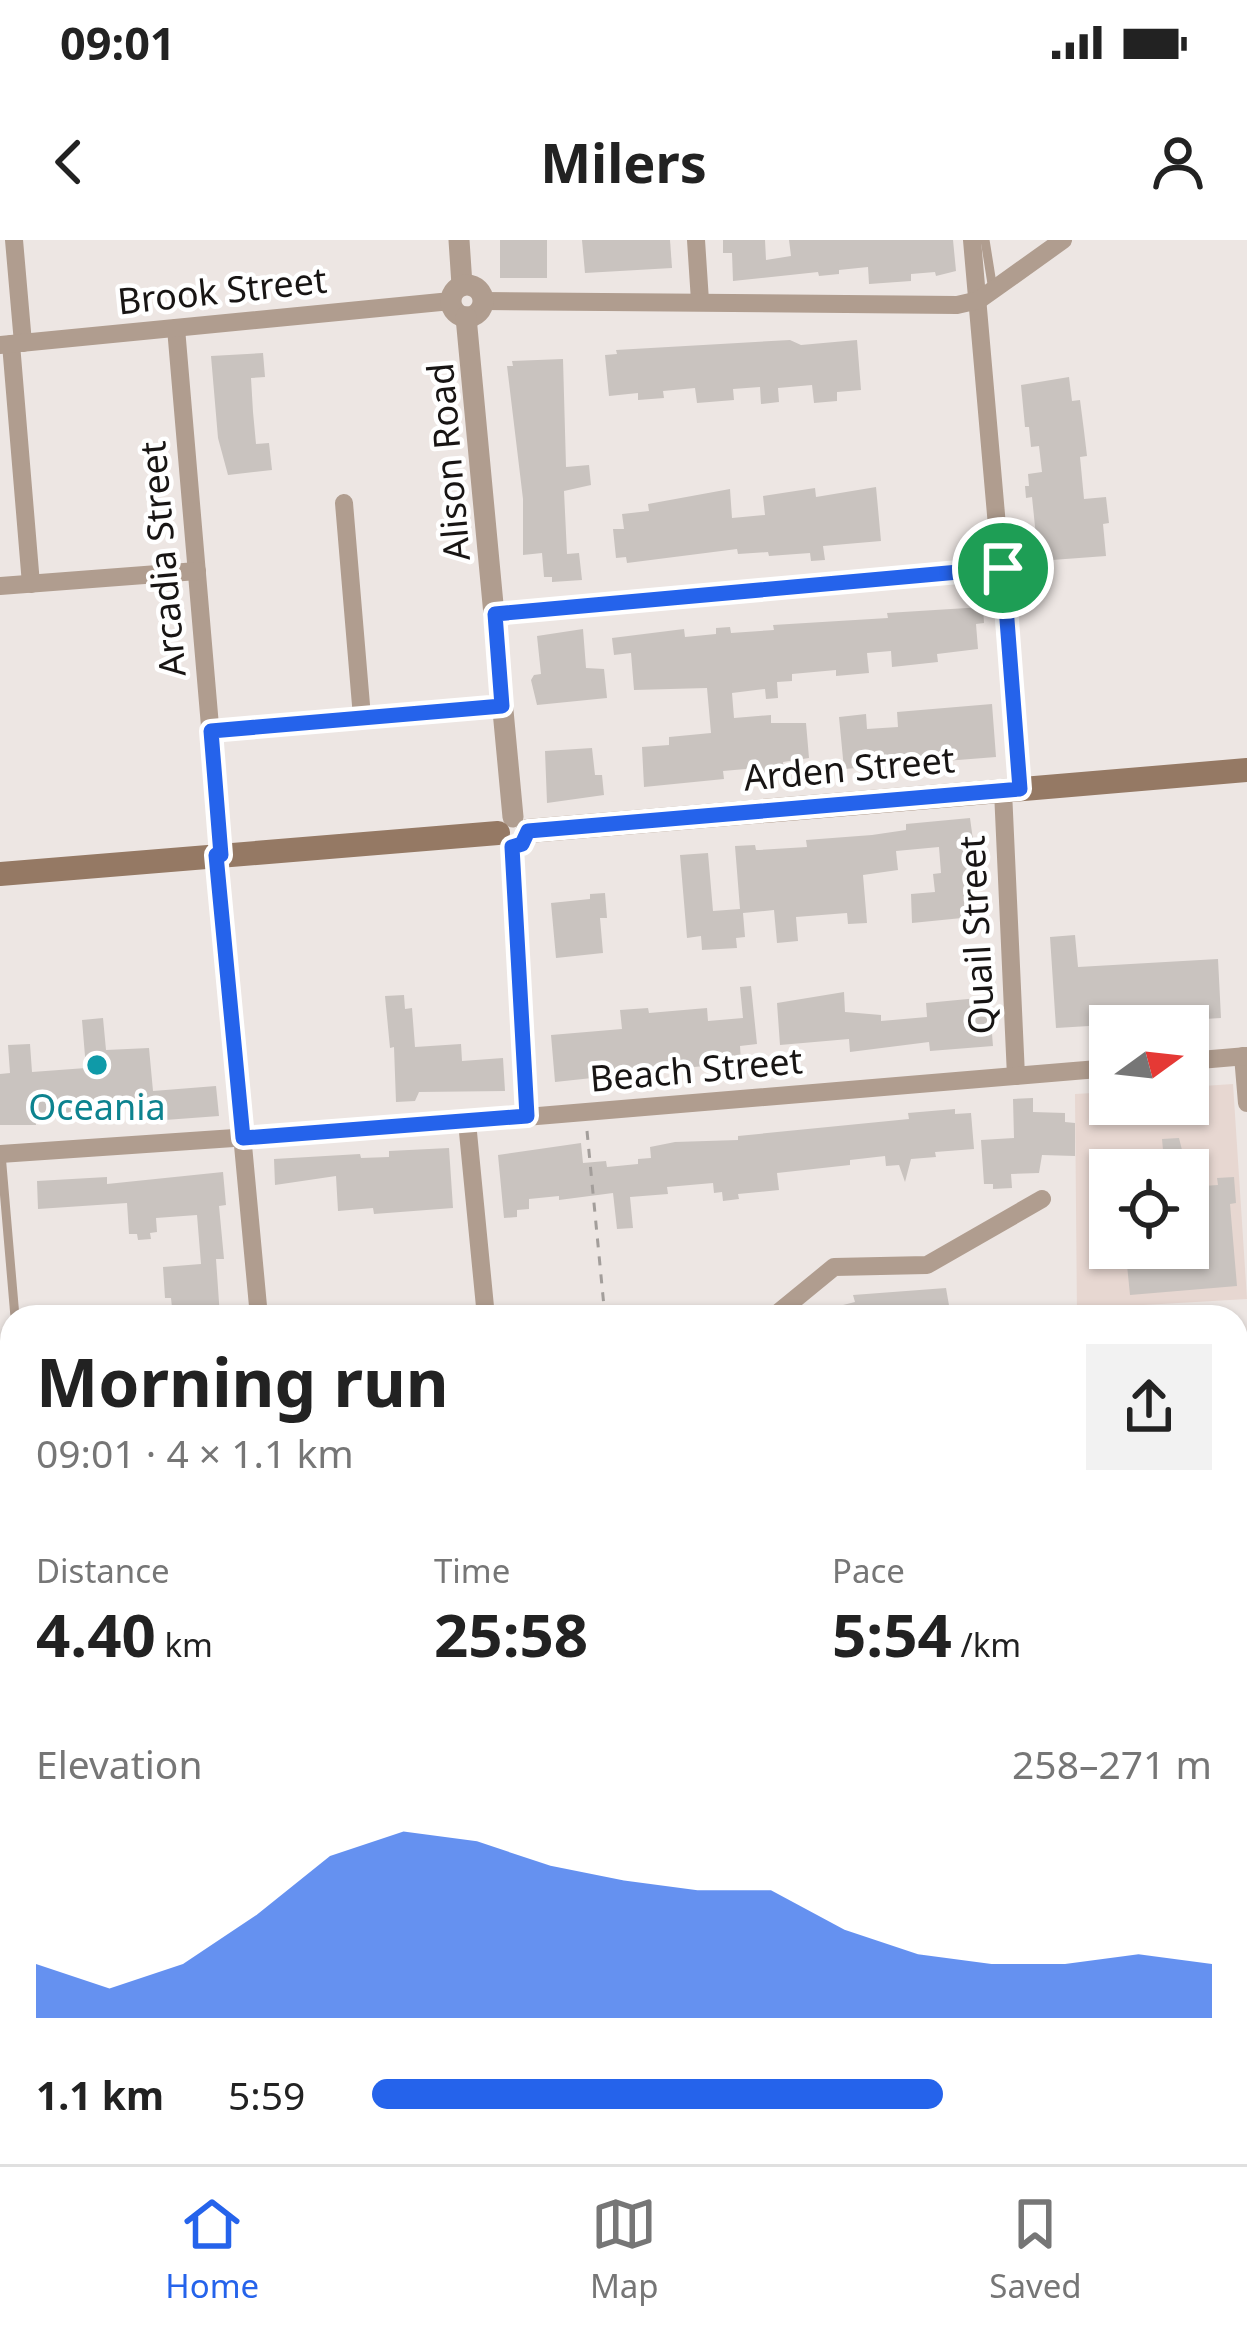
<!DOCTYPE html>
<meta charset="utf-8">
<style>
:root{--surface:#fff;--page:#f2f2f2;--text:#222;--muted:#767676;--line:#e0e0e0;--accent:#2563eb}
body{margin:0;font-family:"Noto Sans",sans-serif;background:var(--page);color:var(--text);height:100vh;display:flex;flex-direction:column;font-size:45px;white-space:nowrap}
*{box-sizing:border-box;margin:0}
p{font-size:39px;color:var(--muted)}
.icon{flex:none;width:66px;height:66px;fill:none;stroke:currentColor;stroke-width:2;stroke-linecap:round;stroke-linejoin:round}
.map{position:relative;flex:1;overflow:hidden}
.sheet{position:absolute;left:0px;top:1065px;width:1248px;height:861px;display:flex;flex-direction:column;background:var(--surface);border-radius:36px 36px 0 0;box-shadow:0 3px 9px #0004}
.sheet>*{flex:none}
.needle{width:78px;rotate:75deg}
.controls{position:absolute;left:1089px;top:765px;display:grid;gap:24px}
.controls a{display:grid;place-items:center;width:120px;height:120px;border-radius:0px;background:var(--surface);box-shadow:0 3px 9px #0004;font-size:60px}
.pin{position:absolute;display:grid;place-items:center;width:102px;height:102px;color:#fff;margin:-51px;border:6px solid #fff;border-radius:50%;box-shadow:0 3px 12px #0007}
.round{display:grid;place-items:center;flex:none;width:126px;height:126px;border-radius:0px;background:var(--page)}
.overview{display:flex;align-items:center;justify-content:space-between;height:204px;padding:0 36px}
h1{font-size:66px;font-weight:700;line-height:90px}
.metrics{display:grid;grid-template-columns:repeat(3,1fr);gap:18px;height:204px;padding:12px 36px}
.metrics div{display:grid;align-content:center}
.metrics b{font-size:60px;font-weight:700}
.metrics small{font-size:33px;font-weight:400}
.metrics p{font-size:33px}
.chart{height:336px;padding:24px 36px}
.chart p{display:flex;justify-content:space-between}
.chart svg{width:100%;height:216px;margin-top:12px;fill:var(--accent);opacity:.7}
ul{padding:0 36px;list-style:none;font-size:39px}
li{display:grid;grid-template-columns:192px 144px 1fr;align-items:center;height:90px}
li i{height:30px;border-radius:15px;background:var(--accent)}
.status{display:flex;justify-content:space-between;align-items:center;height:84px;padding:0 60px;background:var(--surface);direction:ltr}
.status svg{height:33px;fill:currentColor}
header{display:flex;justify-content:space-between;align-items:center;height:156px;padding:0 36px;background:var(--surface);font-size:54px;font-weight:700}
.tab-bar{display:flex;justify-content:space-around;align-items:center;height:168px;border-top:3px solid var(--line);background:var(--surface);font-size:33px;color:var(--muted)}
.tab-bar a{display:grid;justify-items:center;gap:6px}
.tab-bar .on{color:var(--accent)}
.map>svg:first-child{display:block}
</style>
<div class="status"><b>09:01</b><svg viewBox="0 0 49 12"><path d="M0 12V9h3v3zM5 12V6h3v6zM10 12V3h3v9zM15 12V0h3v12zM26 1h20v11H26zM47 4h2v5h-2z"/></svg></div>
<header><svg class="icon" aria-label="back" viewBox="0 0 24 24"><path d="M15 5l-7 7 7 7"/></svg>Milers<svg class="icon" aria-label="person" viewBox="0 0 24 24"><circle cx="12" cy="8" r="4"/><path d="M4 21q1-7 8-7t8 7"/></svg></header>
<div class="map">
<svg width="1247" height="1924" viewBox="0 0 1247 1924">
<rect width="100%" height="100%" fill="#ede6e3"/>
<!-- built -->
<path fill="#e7d7d1" fill-rule="evenodd" d="M1233,844L1247,1059L1144,1065V1077H1077L1075,854L1110,852V864H1188V847ZM1110,930H1188V1008H1110Z"/>
<!-- green -->
<path fill="#aec5ac" d="M0,1139L12,1275V1449L0,1441Z"/>
<!-- water -->
<path fill="#79bcbe" stroke="#5c8a8b" stroke-width="3" d="M0,1547L12,1567V1914H967L964,1924H0Z"/>
<!-- building -->
<g fill="#c9c3bf">
<rect x="500" y="0" width="47" height="38"/>
<path d="M582,0H670L672,28L585,33Z"/>
<path d="M723,0H765L766,20L791,16L789,0H953L956,31L936,36L935,32L911,34V41L869,44L868,27L839,30V34L819,36L818,32L733,41L732,13H723Z"/>
<path d="M790,100L801,105L857,100L861,150L837,152V161L814,163L812,145L778,148L779,162L761,164L760,147L733,149L734,160L697,163L695,148L663,151L664,158L638,160V153L609,156L605,115L617,114L616,110Z"/>
<path d="M263,113L265,137L251,138L253,172L256,204L269,203L272,230L228,235L218,198L211,116Z"/>
<path d="M563,119L566,227L589,225L591,245L564,251L567,314L579,313L582,340L552,342V337H544L542,313L523,315V259L507,126H513L512,121Z"/>
<path d="M1069,137L1072,161L1080,160L1084,191L1087,216L1080,217L1084,259L1106,257L1109,283L1103,284L1106,316L1025,322L1024,308L1037,306L1032,257L1026,258L1025,246H1029L1028,234L1042,232L1039,206L1031,207L1029,187H1025L1021,145Z"/>
<path d="M876,247L881,301L823,306L825,320L811,321L810,313L769,316L768,312L738,314L737,309L627,323L626,317L616,318L613,289H624L622,274L649,271L648,264L730,249L732,278L765,275L763,256L815,248L816,257Z"/>
<path d="M983,367L984,383L976,384L978,409L937,414L938,422L892,427L891,411L867,413L869,433L836,436V430L792,434V441L777,442L778,458L766,459L765,449L732,453L734,478L771,475V483H806L809,518L783,522L784,535L768,537V533L758,534L757,528L723,531L724,539L644,547L642,507L669,505V497L711,493L707,448L634,450L631,413L614,415L612,398L684,389L685,397L716,394V388L730,387L731,393L774,390L773,385L888,378L887,373Z"/>
<path d="M583,389L586,428L604,429L607,458L537,465L531,440L534,435L541,434L537,396Z"/>
<path d="M992,464L996,517L844,529L839,477L866,474L867,489L898,487L897,472Z"/>
<path d="M592,508L595,535H602L604,555L547,563L545,511Z"/>
<path d="M970,578L973,600H968L972,641H968L972,677L912,683L911,654L935,652L933,634L941,633L939,607L896,611L898,630L863,635L867,683L848,684L847,673L796,677L798,701L777,703L774,670L743,673L745,697L736,698L737,708L702,710L701,696L687,698L680,615L708,613L713,671L740,669L735,606L755,605L756,610H760L807,607L806,600L872,595L906,590V584Z"/>
<path d="M605,653L607,678H600L603,713L556,718L551,663L590,659V654Z"/>
<path d="M1075,695L1078,727L1218,719L1221,778L1056,788L1050,697Z"/>
<path d="M751,746L757,804L740,806L741,822L555,842L551,795L622,789L620,770L648,768L649,773L707,768L708,781L743,778L740,747Z"/>
<path d="M844,752L845,772L881,775V781L927,777L926,763L989,757L993,806L930,811L929,802L850,812L849,799L780,805L777,763Z"/>
<path d="M404,755L405,769L412,768L415,807L461,804L462,821L503,818L505,851L419,852L415,861L396,862L394,807L390,808L385,756Z"/>
<path d="M103,778L106,810L149,808L153,851L216,846L219,876L165,880L164,869L132,871V868L69,874V877L36,880V885H0V834L10,833L8,805L30,804L32,832L86,828L82,780Z"/>
<path d="M1033,858V872L1065,873V882L1075,883V916L1042,915L1039,933L1011,934L1012,948L993,949V944H984L981,900L1014,898L1013,859Z"/>
<path d="M955,869V874L971,873L974,909L935,912L936,917L911,919L905,942L899,925L886,926L885,916L850,920V925L777,933L779,950L738,954L739,959L723,961L722,952L714,953L713,943L667,947L668,954L630,957L633,988L617,989L613,953L559,960V956L529,959V969L517,970V977L504,978L498,915L581,903L583,923L606,921L607,927L638,924V919L651,918L650,907L675,902L738,900V896L909,879L908,873Z"/>
<path d="M1179,898L1187,930H1146L1143,912L1163,910L1162,899Z"/>
<path d="M449,908L453,968L374,974L373,968L338,971L336,936L275,945L274,919L360,914L361,918L389,917V911Z"/>
<path d="M223,932L226,965L219,966L224,1019H216L220,1077H173L171,1058H165L163,1027L201,1024L197,975L156,978L157,992L150,993L151,999L138,1000L137,994H129L127,963L38,969L37,941L107,937V944Z"/>
<path d="M1234,937L1236,963L1230,964L1237,1046L1130,1055L1127,1025L1209,1018L1203,946L1218,945L1217,938Z"/>
<path d="M946,1048L951,1077H816L815,1072L855,1062L853,1055Z"/>
</g>
<g fill="none" stroke-linecap="round" stroke-linejoin="round">
<!-- path -->
<g stroke="#a39e9b" stroke-width="3" stroke-dasharray="9 9" stroke-linecap="butt">
<path d="M587,891L605,1077"/>
<path d="M0,1260L12,1274"/>
<path d="M0,1387L12,1389"/>
<path d="M1052,1924L1054,1914"/>
</g>
<!-- service -->
<g stroke="#b09d8f" stroke-width="9">
<path d="M985,0L993,50"/>
<path d="M1,914L15,1077"/>
</g>
<!-- minor -->
<g stroke="#b09d8f" stroke-width="18">
<path d="M14,0L23,103"/>
<path d="M696,0L700,61"/>
<path d="M972,0L1020,549"/>
<path d="M483,61L957,65L979,60L1063,0"/>
<path d="M176,88L221,615"/>
<path d="M11,104L31,344"/>
<path d="M0,105L451,61"/>
<path d="M344,263L362,477"/>
<path d="M0,346L197,331"/>
<path d="M495,373L1003,329"/>
<path d="M211,491L502,466"/>
<path d="M1003,551L1016,836"/>
<path d="M512,607L527,876"/>
<path d="M216,615L259,1077"/>
<path d="M1243,816L1247,863"/>
<path d="M1188,821L1247,816"/>
<path d="M467,882L486,1077"/>
<path d="M0,914L467,882L1110,828"/>
<path d="M773,1077L834,1027L927,1025L1042,959"/>
<path d="M1236,1474L1247,1473"/>
<path d="M1236,1682L1247,1681"/>
<path d="M1236,1903L1247,1902"/>
<path d="M1090,1917L1122,1914"/>
</g>
<!-- tertiary -->
<g stroke="#b09d8f" stroke-width="21">
<path d="M459,0L462,45"/>
<circle cx="467" cy="61" r="16"/>
<path d="M466,77L513,577"/>
</g>
<!-- secondary -->
<g stroke="#957964" stroke-width="24">
<path d="M528,591L1247,530"/>
<path d="M0,634L498,593"/>
</g>
</g>
<g fill="none" stroke-linecap="round" stroke-linejoin="round">
<!-- route casing -->
<g stroke="#fff" stroke-width="24">
<path id="route" d="M1003,328L1020,549L528,591L522,604L512,607L527,876L243,898L216,615H221L211,491L502,466L495,374Z"/>
</g>
<!-- route -->
<use href="#route" stroke="#2563eb" stroke-width="15"/>
</g>
<!-- markers -->
<circle fill="#0f9aa8" stroke="#fff" stroke-width="4.5" cx="97" cy="825" r="12"/>
<g text-anchor="middle" dominant-baseline="central" stroke-width="9" stroke-linejoin="round" paint-order="stroke">
<!-- street labels -->
<g font-size="36" fill="#181514" stroke="#fff">
<text transform="translate(222 50) rotate(-6)">Brook Street</text>
<text transform="translate(448 222) rotate(-95)">Alison Road</text>
<text transform="translate(162 319) rotate(-95)">Arcadia Street</text>
<text transform="translate(849 528) rotate(-5)">Arden Street</text>
<text transform="translate(976 695) rotate(-93)">Quail Street</text>
<text transform="translate(696 829) rotate(-5)">Beach Street</text>
</g>
<!-- culture labels -->
<g font-size="36" fill="#0d838f" stroke="#fff">
<text x="97" y="866">Oceania</text>
</g>
</g>
</svg>
<div class="controls">
<a><svg class="needle" viewBox="-14 -14 28 28"><path d="M0-13l5 13h-10z" fill="#e53935"/><path d="M0 13l5-13h-10z" fill="#767676"/></svg></a>
<a><svg class="icon" aria-label="locate" viewBox="0 0 24 24"><circle cx="12" cy="12" r="6"/><path d="M12 2v4M12 18v4M2 12h4M18 12h4"/></svg></a>
</div>
<div class="pin" style="left:1003px;top:328px;background:#1e9e55"><svg class="icon" aria-label="arrive" viewBox="0 0 24 24"><path d="M6 21V4h12l-3 4 3 4H6"/></svg></div>
<section class="sheet">
<div class="overview"><div><h1>Morning run</h1><p>09:01 · 4 × 1.1 km</p></div><a class="round"><svg class="icon" aria-label="share" viewBox="0 0 24 24"><path d="M12 15V3M7 8l5-5 5 5M5 13v7h14v-7"/></svg></a></div>
<div class="metrics">
<div><p>Distance</p><b>4.40<small> km</small></b></div>
<div><p>Time</p><b>25:58</b></div>
<div><p>Pace</p><b>5:54<small> /km</small></b></div>
</div>
<div class="chart"><p><span>Elevation</span>258–271 m</p>
<svg viewBox="0 0 160 44" preserveAspectRatio="none"><path d="M0 44V33L10 38L20 33L30 23L40 11L50 6L60 8L70 13L80 16L90 18L100 18L110 26L120 31L130 33L140 33L150 31L160 33V44z"/></svg>
</div>
<ul>
<li><b>1.1 km</b>5:59<i style="width:68%"></i></li>
</ul>
</section>
</div>
<nav class="tab-bar">
<a class="on"><svg class="icon" aria-label="home" viewBox="0 0 24 24"><path d="M3 11l9-7 9 7M6 9v11h12V9"/></svg>Home</a>
<a><svg class="icon" aria-label="map" viewBox="0 0 24 24"><path d="M3 6l6-2 6 2 6-2v14l-6 2-6-2-6 2zM9 4v14M15 6v14"/></svg>Map</a>
<a><svg class="icon" aria-label="saved" viewBox="0 0 24 24"><path d="M7 4h10v16l-5-4-5 4z"/></svg>Saved</a>
</nav>
